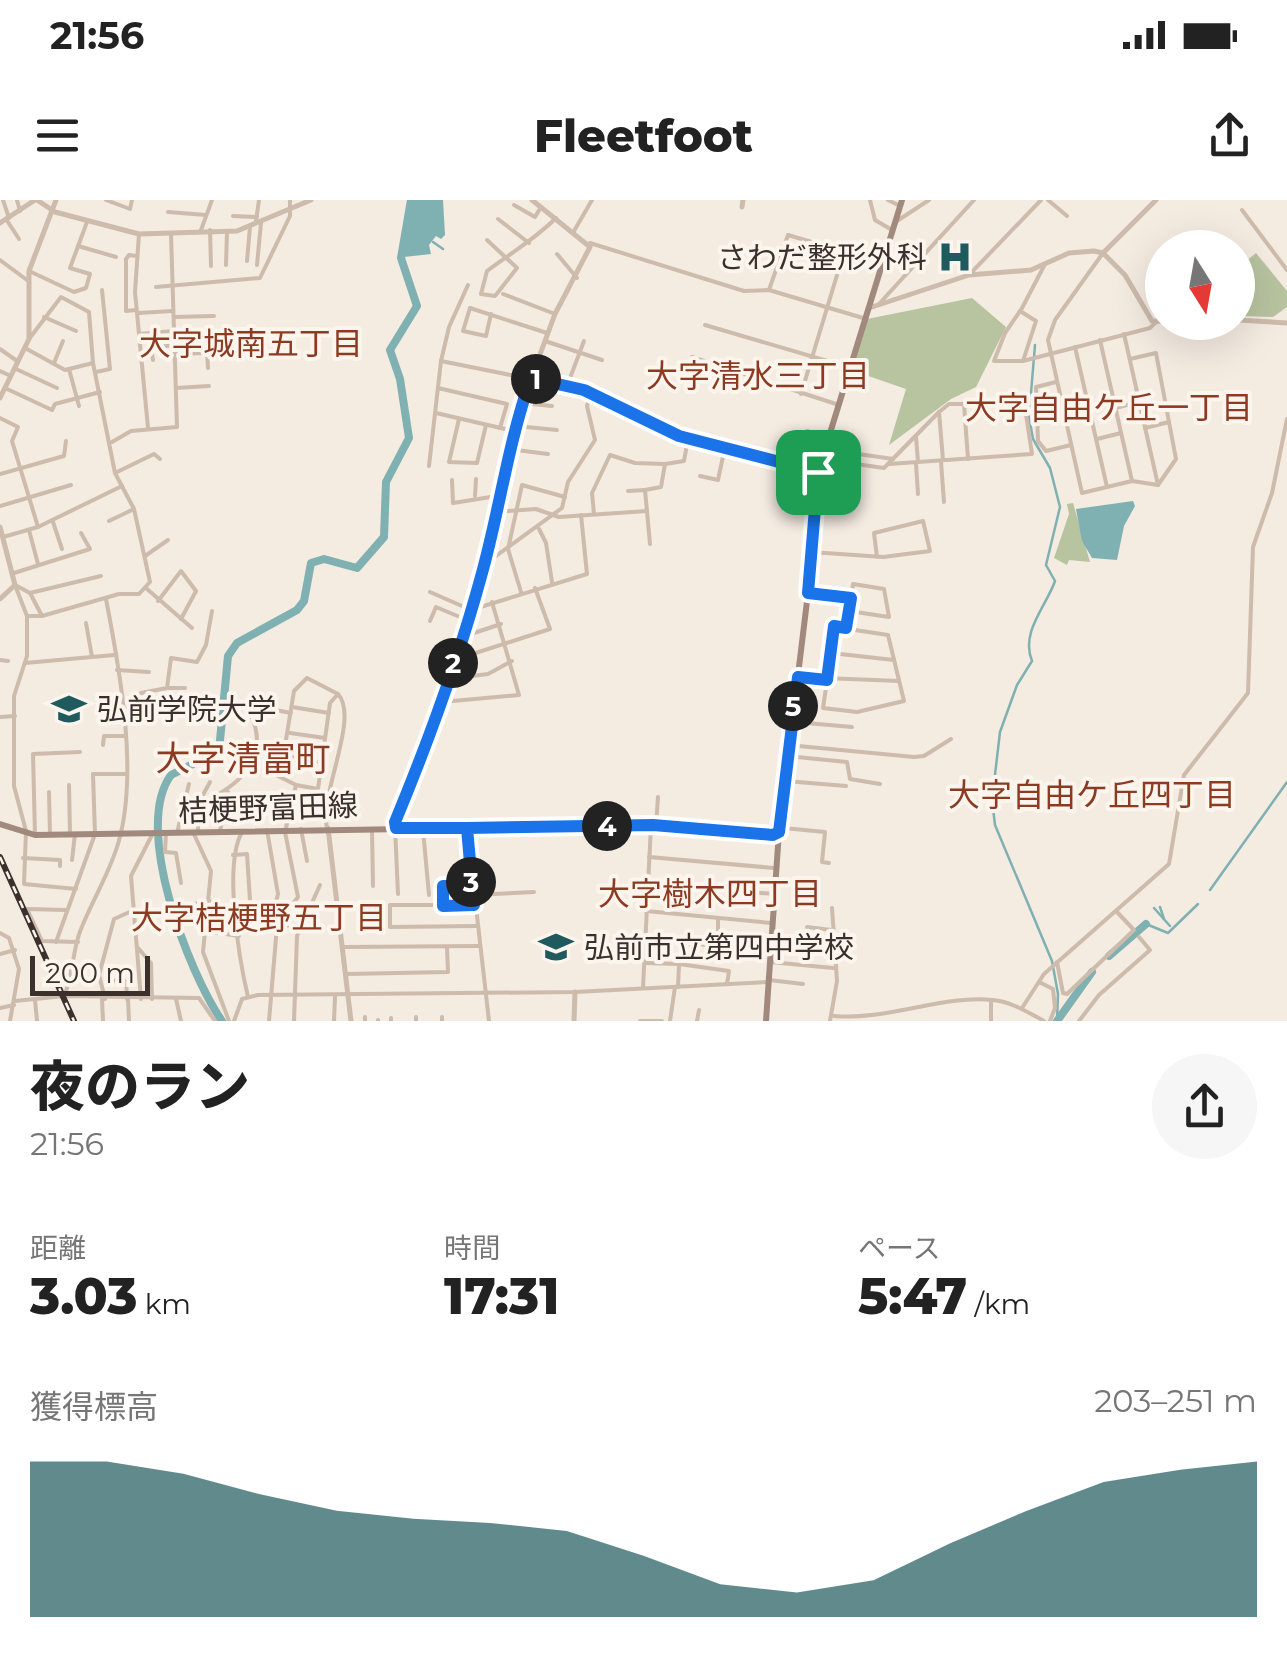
<!DOCTYPE html>
<html lang="ja">
<meta charset="utf-8">
<style>
:root{--surface:#fff;--page:#f6f6f6;--text:#222;--muted:#767676;--accent:#1f5a5e}
body{margin:0;font-family:Montserrat,"Noto Sans JP",sans-serif;background:var(--page);color:var(--text);height:100vh;display:flex;flex-direction:column;font-size:38px;white-space:nowrap}
*{box-sizing:border-box;margin:0}
p{font-size:32px;color:var(--muted)}
.icon{flex:none;width:55px;height:55px;fill:none;stroke:currentColor;stroke-width:2;stroke-linecap:round;stroke-linejoin:round}
.map{position:relative;height:821px;overflow:hidden}
.panel{display:flex;flex-direction:column;background:var(--surface);flex:1}
.panel>*{flex:none}
.needle{width:65px;rotate:169deg}
.tools{position:absolute;left:1145px;top:30px;display:grid;gap:20px}
.tools a{display:grid;place-items:center;width:110px;height:110px;border-radius:50%;background:var(--surface);box-shadow:0 10px 40px #0002;font-size:50px}
.scale{position:absolute;left:30px;bottom:25px;width:120px;box-sizing:border-box;padding-left:10px;border:5px solid #3b302b;border-top:0;font-size:28px;line-height:35px;white-space:nowrap;color:#3b302b;-webkit-text-stroke:8px #fbf5ee;paint-order:stroke}
.pin{position:absolute;display:grid;place-items:center;width:85px;height:85px;color:#fff;margin:-42px;border-radius:20px;box-shadow:0 5px 15px #0006}
.km{position:absolute;width:50px;height:50px;margin:-25px;border-radius:50%;background:#222;color:#fff;font-size:28px;line-height:50px;text-align:center}
.round{display:grid;place-items:center;flex:none;width:105px;height:105px;border-radius:52px;background:var(--page)}
.head{display:flex;align-items:center;justify-content:space-between;height:170px;padding:0 30px}
h1{font-size:55px;font-weight:800;line-height:75px}
.figures{display:grid;grid-template-columns:repeat(3,1fr);gap:15px;height:170px;padding:10px 30px}
.figures div{display:grid;align-content:center}
.figures b{font-size:50px;font-weight:800}
.figures small{font-size:28px;font-weight:400}
.figures p{font-size:28px}
.chart{height:280px;padding:20px 30px}
.chart p{display:flex;justify-content:space-between}
.chart svg{width:100%;height:180px;margin-top:10px;fill:var(--accent);opacity:.7}
.status{display:flex;justify-content:space-between;align-items:center;height:70px;padding:0 50px;background:var(--surface);direction:ltr}
.status svg{height:28px;fill:currentColor}
header{display:flex;justify-content:space-between;align-items:center;height:130px;padding:0 30px;background:var(--surface);font-size:45px;font-weight:800}
.map>svg:first-child{display:block}
</style>
<div class="status"><b>21:56</b><svg viewBox="0 0 49 12"><path d="M0 12V9h3v3zM5 12V6h3v6zM10 12V3h3v9zM15 12V0h3v12zM26 1h20v11H26zM47 4h2v5h-2z"/></svg></div>
<header><svg class="icon" aria-label="menu" viewBox="0 0 24 24"><path d="M4 6h16M4 12h16M4 18h16"/></svg>Fleetfoot<svg class="icon" aria-label="share" viewBox="0 0 24 24"><path d="M12 15V3M7 8l5-5 5 5M5 13v7h14v-7"/></svg></header>
<div class="map">
<svg width="1287" height="821" viewBox="0 0 1287 821">
<rect width="100%" height="100%" fill="#f4ebe1"/>
<!-- green -->
<g fill="#b8c4a0">
<path d="M1256,53L1287,91V107L1273,117L1238,116V68Z"/>
<path d="M972,98L1006,127L976,187L951,199L889,245L906,189L851,170L867,119Z"/>
<path d="M1073,303L1090,362L1069,360L1067,365L1054,358L1069,314L1067,304Z"/>
</g>
<!-- water -->
<g fill="#7fb0b2">
<path d="M413,0H443L445,35L441,39L436,36L429,45L431,54L404,57Z"/>
<path d="M1133,301L1135,306L1124,326L1117,360L1092,358L1082,341L1076,309Z"/>
</g>
<g fill="none" stroke-linecap="round" stroke-linejoin="round">
<!-- stream -->
<g stroke="#7fb0b2" stroke-width="2.5">
<path d="M433,42L443,49"/>
<path d="M1035,145L1029,217L1033,239L1050,268L1060,307L1046,365L1055,381C1047,405 1020,432 1032,461L1017,485L1000,532L992,600L995,625L1052,761L1058,794L1057,820"/>
<path d="M1210,690L1287,582"/>
<path d="M1160,707L1164,719"/>
<path d="M1154,708L1170,726"/>
<path d="M1146,724L1168,733L1198,704"/>
</g>
<!-- river -->
<g stroke="#7fb0b2" stroke-width="8">
<path d="M1109,756L1146,724"/>
<path d="M222,821C189,773 132,628 171,575L219,551L228,456L237,443L297,410L304,401L311,363L324,359L357,368L384,337L386,282L409,238L400,179L390,150L417,106L401,58L411,0"/>
<path d="M1057,821L1092,772"/>
</g>
<!-- minor -->
<g stroke="#cdbbac" stroke-width="4">
<path d="M3,0L9,18"/>
<path d="M17,0L20,11"/>
<path d="M106,0L130,9L132,0"/>
<path d="M870,0L875,20L892,30"/>
<path d="M888,0L900,6"/>
<path d="M1048,0L1067,16"/>
<path d="M514,5L535,17L541,7"/>
<path d="M1242,10L1287,70"/>
<path d="M168,12L206,15"/>
<path d="M233,16L257,17"/>
<path d="M6,19L19,39"/>
<path d="M498,19L529,43"/>
<path d="M256,21L259,0"/>
<path d="M897,21L929,0"/>
<path d="M201,30L212,0"/>
<path d="M210,30L211,66"/>
<path d="M574,31L592,0"/>
<path d="M139,34L135,92L148,228"/>
<path d="M487,40L517,68L495,96L481,94L487,71C511,53 535,39 556,18"/>
<path d="M590,43L744,91L769,90L863,118"/>
<path d="M78,46L116,57"/>
<path d="M1103,53L1055,120L1048,140L1082,293L1132,281L1158,285"/>
<path d="M557,54L577,78"/>
<path d="M0,60L27,80"/>
<path d="M247,61L250,27"/>
<path d="M226,65L227,32"/>
<path d="M257,65L261,23"/>
<path d="M29,71L74,92L86,88L90,74L70,68L87,22"/>
<path d="M969,75L1041,0"/>
<path d="M156,87L260,78L290,16V0"/>
<path d="M769,90L788,35L880,62"/>
<path d="M503,94L555,114"/>
<path d="M879,104L974,0"/>
<path d="M136,110L126,111V59L129,55L137,56"/>
<path d="M1021,110L1044,66"/>
<path d="M138,113L173,111"/>
<path d="M491,114L486,136L463,131L470,108L547,133"/>
<path d="M44,117L76,131"/>
<path d="M174,117L214,116"/>
<path d="M705,125L848,167"/>
<path d="M139,134L174,131"/>
<path d="M1124,134L1158,285"/>
<path d="M206,136L208,168"/>
<path d="M1100,140L1132,281"/>
<path d="M545,141L602,160"/>
<path d="M1075,147L1107,287"/>
<path d="M25,148L65,170L93,163"/>
<path d="M0,149L17,161"/>
<path d="M175,154L205,153"/>
<path d="M692,157L836,204"/>
<path d="M1130,159L1156,153L1176,259L1158,285"/>
<path d="M153,160L151,148L175,145"/>
<path d="M441,161L449,127L468,85"/>
<path d="M1023,161L1036,121L1020,111L1005,133L994,161H1023L1150,128L1155,123"/>
<path d="M54,163L63,141"/>
<path d="M16,169L57,188"/>
<path d="M69,169L79,206"/>
<path d="M0,171L11,176"/>
<path d="M96,172L110,169L102,90"/>
<path d="M1056,182L1036,187L1038,241L1046,251L1071,245"/>
<path d="M567,186L584,141"/>
<path d="M5,188L52,210L55,204L100,192"/>
<path d="M176,188L209,186"/>
<path d="M438,188L507,204L500,228"/>
<path d="M801,194L844,52"/>
<path d="M522,203L552,206"/>
<path d="M1115,208L1139,202"/>
<path d="M939,212L943,260"/>
<path d="M436,213L514,231"/>
<path d="M0,218L18,227L12,241L38,327L3,337"/>
<path d="M459,219L449,262L477,263L486,225"/>
<path d="M1066,219L1090,213"/>
<path d="M516,226L557,230"/>
<path d="M1145,228L1169,222"/>
<path d="M807,231L826,238"/>
<path d="M916,237L918,262"/>
<path d="M1097,239L1121,233"/>
<path d="M112,242L131,231L177,227L171,34"/>
<path d="M508,249L548,254"/>
<path d="M824,249L893,259"/>
<path d="M821,259L884,268L939,212L949,204H964L968,259"/>
<path d="M941,262L944,302"/>
<path d="M889,264L1032,254L1025,208"/>
<path d="M916,264L918,294"/>
<path d="M429,266L441,161L585,190L679,236L818,272"/>
<path d="M115,273L154,254L160,259"/>
<path d="M0,274L64,256L66,241"/>
<path d="M700,276L718,280L725,247"/>
<path d="M452,280L453,303L497,296"/>
<path d="M628,291L645,290"/>
<path d="M475,296L476,279"/>
<path d="M0,306L71,285"/>
<path d="M494,312L536,309L559,317L647,311"/>
<path d="M594,314L592,293L610,255L635,263L665,264"/>
<path d="M109,321L134,309"/>
<path d="M53,322L62,349"/>
<path d="M38,327L122,286"/>
<path d="M539,329L546,343L552,382"/>
<path d="M29,330L38,364"/>
<path d="M650,344L645,290L661,287L665,264L684,261L688,239"/>
<path d="M811,352L883,357L930,351L923,321L874,333L877,357"/>
<path d="M145,356L168,340"/>
<path d="M485,364L562,308L568,282L595,240L587,206L591,192"/>
<path d="M14,373L90,349L81,333"/>
<path d="M15,385L30,393L42,416L119,394H139L150,382L134,309L115,273L93,163L89,112L61,97L29,139"/>
<path d="M15,385L27,416H42"/>
<path d="M147,389L192,428"/>
<path d="M430,392L471,410L587,374L581,315"/>
<path d="M521,392L508,349L522,285L565,297"/>
<path d="M30,393L101,376"/>
<path d="M808,393L851,399"/>
<path d="M158,401L181,371L196,391L181,419"/>
<path d="M27,416V456L14,496V586L26,631L24,684L76,689"/>
<path d="M430,421L436,407L467,420"/>
<path d="M86,423L92,457"/>
<path d="M835,427L888,435L904,501L857,512L823,508Z"/>
<path d="M846,427L853,384L884,389L889,417L849,411"/>
<path d="M462,437L501,424"/>
<path d="M831,453L894,460"/>
<path d="M0,460L8,461"/>
<path d="M454,460L550,429L535,388"/>
<path d="M25,463L114,455"/>
<path d="M117,470L149,472"/>
<path d="M799,477L899,481"/>
<path d="M448,479L488,474L512,461"/>
<path d="M167,488H185"/>
<path d="M442,502L519,495L492,402"/>
<path d="M292,507L329,513"/>
<path d="M275,510L291,513"/>
<path d="M124,512L141,493L167,488L171,458L197,462L206,445L212,411"/>
<path d="M0,517L15,516"/>
<path d="M795,522L852,527"/>
<path d="M290,533L325,538"/>
<path d="M103,545L104,536H123"/>
<path d="M788,545L914,557L924,556L951,539"/>
<path d="M284,556L323,563"/>
<path d="M787,556L847,562L850,579L880,584"/>
<path d="M264,569L296,585L318,589L330,503L338,494L307,478L294,491L280,576"/>
<path d="M786,581L846,586"/>
<path d="M69,585L70,634"/>
<path d="M49,592L50,634"/>
<path d="M198,604C237,588 271,560 251,515"/>
<path d="M656,625L658,597"/>
<path d="M395,627L398,694"/>
<path d="M327,628C319,594 360,518 338,494"/>
<path d="M467,628L489,821"/>
<path d="M301,629L307,661"/>
<path d="M372,630L373,686"/>
<path d="M423,630L429,695"/>
<path d="M220,631L228,592"/>
<path d="M779,631L783,628L825,632L822,662L829,663"/>
<path d="M193,632L211,671L203,752L229,821"/>
<path d="M198,632V604L210,582"/>
<path d="M166,633L165,652L176,653L181,683"/>
<path d="M177,633L189,584"/>
<path d="M241,634C224,667 239,759 248,797"/>
<path d="M35,635L33,554L80,552"/>
<path d="M233,655L247,654L251,716L238,717"/>
<path d="M649,657L774,668"/>
<path d="M23,658L60,660V666"/>
<path d="M72,660L75,634"/>
<path d="M649,684L774,694"/>
<path d="M472,695L534,692"/>
<path d="M188,705L210,701"/>
<path d="M443,705V686H472"/>
<path d="M472,705H390V727L476,726"/>
<path d="M65,710L27,709L42,741L78,742"/>
<path d="M646,711L771,723"/>
<path d="M273,713L287,711L298,697L285,632L296,585"/>
<path d="M718,718V743"/>
<path d="M807,727L831,730"/>
<path d="M260,730L273,713L278,694L267,630"/>
<path d="M206,731L239,736"/>
<path d="M0,733L9,738L19,769L10,821"/>
<path d="M56,742L95,634L93,574H127"/>
<path d="M645,745L665,741L728,747"/>
<path d="M344,747L479,746"/>
<path d="M138,748L151,763L152,799"/>
<path d="M0,754L15,750"/>
<path d="M770,762L833,768"/>
<path d="M1057,762L1063,793L1067,794L1134,730L1116,711"/>
<path d="M646,763L679,764L678,787"/>
<path d="M679,764L729,771L727,784"/>
<path d="M347,774L448,772L447,748"/>
<path d="M769,780L803,784"/>
<path d="M112,781L126,779L127,799"/>
<path d="M1039,782L1053,789L1055,808L1050,821"/>
<path d="M643,788L651,625"/>
<path d="M64,796C74,774 72,750 81,729C92,701 109,674 118,644C139,574 120,471 106,399"/>
<path d="M102,799L103,821"/>
<path d="M105,799L99,775L114,719L134,710"/>
<path d="M128,799L129,821"/>
<path d="M141,799L131,676L152,635"/>
<path d="M176,799L181,821"/>
<path d="M35,800L37,821"/>
<path d="M15,801L64,796L199,798L215,821"/>
<path d="M0,808L14,805"/>
<path d="M1022,808L1044,774L1169,664L1184,575L1248,493L1253,347L1272,293L1287,219"/>
<path d="M834,816C886,821 945,794 993,800C1012,802 1027,812 1044,821"/>
<path d="M234,821L242,799L258,795L575,792L767,782"/>
<path d="M269,821L277,726L302,725"/>
<path d="M294,821L297,736L320,685"/>
<path d="M334,821L335,797"/>
<path d="M365,821V817"/>
<path d="M378,821V820"/>
<path d="M391,821V818"/>
<path d="M416,821V817"/>
<path d="M442,821V817"/>
<path d="M640,821H662"/>
<path d="M670,821L675,787"/>
<path d="M697,821L699,810"/>
<path d="M830,821L837,781L832,708"/>
<path d="M991,821V800"/>
<path d="M1079,821L1099,795L1150,750L1139,737"/>
</g>
<!-- tertiary -->
<g stroke="#cdbbac" stroke-width="5">
<path d="M37,0L55,12L139,34L237,31L311,0"/>
<path d="M742,7L743,0"/>
<path d="M0,23L35,0"/>
<path d="M1103,53L1156,0"/>
<path d="M869,108L969,75L1031,70L1069,53L1094,51L1103,53L1125,75L1152,121L1174,122"/>
<path d="M1238,120L1287,123"/>
<path d="M0,198L29,139V71L56,0"/>
<path d="M0,327L15,385L0,399"/>
<path d="M395,627L435,523L482,376L522,203L555,114L590,47L532,0"/>
<path d="M328,628L351,821"/>
<path d="M574,821L575,792"/>
</g>
<!-- secondary -->
<g stroke="#a18a7d" stroke-width="6">
<path d="M0,624L35,635L651,625L778,632"/>
<path d="M766,821L779,631L808,393L818,272L902,0"/>
</g>
<!-- rail casing -->
<g stroke="#3b302b" stroke-width="6">
<path id="rail" d="M0,657L74,821"/>
</g>
<!-- rail -->
<use href="#rail" stroke="#fbf5ee" stroke-width="2.5" stroke-dasharray="8" stroke-linecap="butt"/>
</g>
<g fill="none" stroke-linecap="round" stroke-linejoin="round">
<!-- route casing -->
<g stroke="#fff" stroke-width="20">
<path id="route" d="M818,272L679,236L584,190L531,178C508,243 500,308 482,373C459,458 429,540 395,622L396,628H467L472,686H443V706L474,705L467,628L653,625L773,635L779,632L798,477L827,480L834,426L846,428L851,398L808,393L818,272"/>
</g>
<!-- route -->
<use href="#route" stroke="#1a73e8" stroke-width="12"/>
</g>
<!-- icons -->
<defs>
<g id="hospital-bare" transform="scale(2.7)"><path d="M-5-5h3v3.5h4V-5h3V5h-3V1.5h-4V5h-3Z" fill="#1f5a5e" stroke="#fbf5ee" stroke-width="2.5" paint-order="stroke"/></g>
<g id="university-bare" transform="scale(2.7)"><path d="M0-5L7-2L0 1L-7-2ZM-4 1L0 2.5L4 1V4Q0 6-4 4Z" fill="#1f5a5e" stroke="#fbf5ee" stroke-width="2.5" paint-order="stroke"/></g>
<g id="school-bare" transform="scale(2.7)"><path d="M0-5L7-2L0 1L-7-2ZM-4 1L0 2.5L4 1V4Q0 6-4 4Z" fill="#1f5a5e" stroke="#fbf5ee" stroke-width="2.5" paint-order="stroke"/></g>
</defs>
<g fill-rule="evenodd">
<use href="#hospital-bare" x="955" y="57"/>
<use href="#university-bare" x="69" y="509"/>
<use href="#school-bare" x="556" y="747"/>
</g>
<g text-anchor="middle" dominant-baseline="central" stroke-width="8" stroke-linejoin="round" paint-order="stroke">
<!-- poi labels -->
<g font-size="30" fill="#3b302b" stroke="#fbf5ee" text-anchor="start">
<text x="927" y="57" text-anchor="end">さわだ整形外科</text>
<text x="97" y="509">弘前学院大学</text>
<text x="584" y="747">弘前市立第四中学校</text>
</g>
<!-- street labels -->
<g font-size="30" fill="#3b302b" stroke="#fbf5ee">
<text transform="translate(268 608) rotate(-2)">桔梗野富田線</text>
</g>
<!-- neighbourhood labels -->
<g font-size="32" fill="#8c3b22" stroke="#fbf5ee">
<text x="251" y="143">大字城南五丁目</text>
<text x="758" y="175">大字清水三丁目</text>
<text x="1109" y="207">大字自由ケ丘一丁目</text>
<text x="1092" y="594">大字自由ケ丘四丁目</text>
<text x="710" y="693">大字樹木四丁目</text>
<text x="259" y="717">大字桔梗野五丁目</text>
</g>
<!-- quarter labels -->
<g font-size="35" fill="#8c3b22" stroke="#fbf5ee">
<text x="243" y="558">大字清富町</text>
</g>
</g>
</svg>
<div class="tools">
<a><svg class="needle" viewBox="-14 -14 28 28"><path d="M0-13l5 13h-10z" fill="#e53935"/><path d="M0 13l5-13h-10z" fill="#767676"/></svg></a>
</div>
<div class="scale">200 m</div>
<div class="pin" style="left:818px;top:272px;background:#1e9e55"><svg class="icon" aria-label="arrive" viewBox="0 0 24 24"><path d="M6 21V4h12l-3 4 3 4H6"/></svg></div>
<b class="km" style="left:536px;top:179px">1</b>
<b class="km" style="left:453px;top:463px">2</b>
<b class="km" style="left:471px;top:682px">3</b>
<b class="km" style="left:607px;top:626px">4</b>
<b class="km" style="left:793px;top:506px">5</b>
</div>
<section class="panel">
<div class="head"><div><h1>夜のラン</h1><p>21:56</p></div><a class="round"><svg class="icon" aria-label="share" viewBox="0 0 24 24"><path d="M12 15V3M7 8l5-5 5 5M5 13v7h14v-7"/></svg></a></div>
<div class="figures">
<div><p>距離</p><b>3.03<small> km</small></b></div>
<div><p>時間</p><b>17:31</b></div>
<div><p>ペース</p><b>5:47<small> /km</small></b></div>
</div>
<div class="chart"><p><span>獲得標高</span>203–251 m</p>
<svg viewBox="0 0 160 44" preserveAspectRatio="none"><path d="M0 44V6L10 6L20 9L30 14L40 18L50 20L60 21L70 23L80 29L90 36L100 38L110 35L120 26L130 18L140 11L150 8L160 6V44z"/></svg>
</div>
</section>
